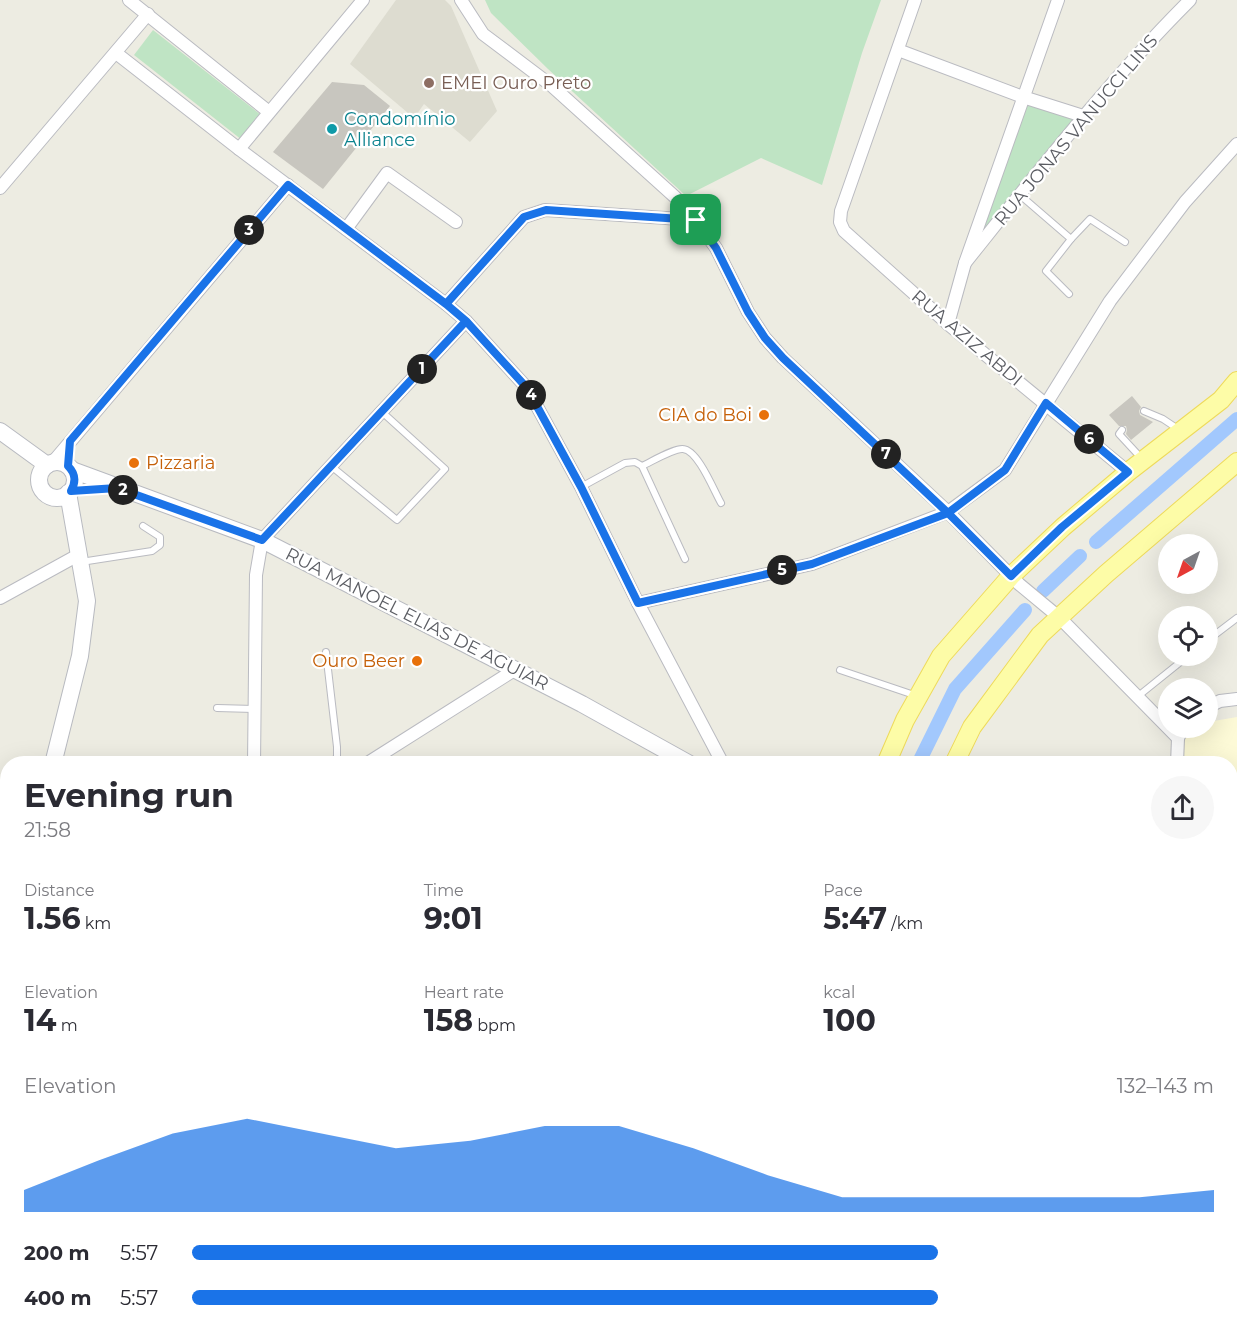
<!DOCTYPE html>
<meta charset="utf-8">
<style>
:root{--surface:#fff;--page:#f7f7f7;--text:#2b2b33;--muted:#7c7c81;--accent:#1a73e8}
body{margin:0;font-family:Montserrat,sans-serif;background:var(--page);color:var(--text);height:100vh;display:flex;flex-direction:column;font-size:22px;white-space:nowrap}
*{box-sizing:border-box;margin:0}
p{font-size:20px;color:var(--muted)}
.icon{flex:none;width:33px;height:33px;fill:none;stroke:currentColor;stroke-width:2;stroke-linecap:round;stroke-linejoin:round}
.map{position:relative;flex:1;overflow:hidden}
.details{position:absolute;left:0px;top:756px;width:1238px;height:578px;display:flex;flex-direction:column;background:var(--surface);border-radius:24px 24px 0 0;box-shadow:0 6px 24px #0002}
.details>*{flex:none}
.needle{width:39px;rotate:220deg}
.tools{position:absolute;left:1158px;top:534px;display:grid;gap:12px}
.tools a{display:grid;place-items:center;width:60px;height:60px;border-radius:50%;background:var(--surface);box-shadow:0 6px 24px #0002;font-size:30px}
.pin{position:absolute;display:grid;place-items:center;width:51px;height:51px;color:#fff;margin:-26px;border-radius:12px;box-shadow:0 3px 9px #0006}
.km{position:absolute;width:30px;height:30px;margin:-15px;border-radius:50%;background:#222;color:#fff;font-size:16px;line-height:30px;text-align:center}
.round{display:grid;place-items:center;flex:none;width:63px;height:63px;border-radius:32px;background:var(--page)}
.head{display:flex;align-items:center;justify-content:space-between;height:102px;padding:0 24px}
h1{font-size:33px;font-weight:700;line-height:45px}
.figures{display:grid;grid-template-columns:repeat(3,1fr);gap:9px;height:102px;padding:6px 24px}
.figures div{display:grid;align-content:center}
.figures b{font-size:30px;font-weight:700}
.figures small{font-size:16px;font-weight:400}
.figures p{font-size:16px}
.chart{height:168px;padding:12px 24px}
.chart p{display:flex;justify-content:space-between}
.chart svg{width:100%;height:108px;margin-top:6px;fill:var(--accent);opacity:.7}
ul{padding:0 24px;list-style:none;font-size:20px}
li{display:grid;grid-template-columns:96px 72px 1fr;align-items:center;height:45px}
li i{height:15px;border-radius:8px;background:var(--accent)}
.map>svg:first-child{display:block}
</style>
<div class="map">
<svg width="1237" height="1333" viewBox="0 0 1237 1333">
<rect width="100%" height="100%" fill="#edece2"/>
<!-- commercial -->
<path fill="#fdfad7" d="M1237,717V926L1233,920H1230V764L1184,763V736L1193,728H1208V722Z"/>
<!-- education -->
<path fill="#dddcd0" d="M396,0H445L451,6L497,111L470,142L424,104L414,118L350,64Z"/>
<!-- green -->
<g fill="#bfe4c4">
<path d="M485,0H881L862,53L822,185L761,158L686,196L548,69L491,13Z"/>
<path d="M153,30L261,115L242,140L134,55Z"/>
<path d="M1023,97L1083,116L965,263Z"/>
</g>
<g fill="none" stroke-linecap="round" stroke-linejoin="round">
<!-- canal -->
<g stroke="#a2c8fd" stroke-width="14">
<path d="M1096,542L1237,419"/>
<path d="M1043,591L1080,556"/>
<path d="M918,764L955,689L1025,610"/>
<path d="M824,1333L825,1326"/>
</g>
</g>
<!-- building -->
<g fill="#c8c6bf">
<path d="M332,82L364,85L390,106L323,189L273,152Z"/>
<path d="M1132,396L1141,407L1139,411L1140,415L1153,422L1131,440L1126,434L1127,430L1126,426H1119L1109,415Z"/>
</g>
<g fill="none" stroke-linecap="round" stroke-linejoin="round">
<!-- lane casing -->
<g stroke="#babbc1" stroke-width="8">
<g id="lane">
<path d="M1020,195L1071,239L1046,271L1069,294"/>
<path d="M1071,239L1090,219L1125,242"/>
<path d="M1144,411L1163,419L1178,429"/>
<path d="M1122,430L1119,434L1143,460"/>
<path d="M331,466L397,520L445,469L382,412"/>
<path d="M642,466C651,462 674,448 683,449C698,450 714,491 721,503"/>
<path d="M581,487L625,463L635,462L642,466L685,559"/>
<path d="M81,562L152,551L160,545V537L143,526"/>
<path d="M1208,640L1237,618"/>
<path d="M326,652L337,747V757L330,764"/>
<path d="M840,670L917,696"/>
<path d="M1137,697L1188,656"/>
<path d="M217,708L254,709"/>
</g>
</g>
<!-- street casing -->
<g stroke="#babbc1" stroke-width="14">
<g id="street">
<path d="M129,0L269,112"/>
<path d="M461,0L483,34L552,86L675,197L696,220L716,248L748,312L765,338L783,358L948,512L1019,584L1060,618L1178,738"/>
<path d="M915,0L841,211L840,222L844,231L948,324L1128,472"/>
<path d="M898,50L1023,97L1083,116"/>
<path d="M116,53L239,149L446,304L466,321L527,388L581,487L638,603L723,764"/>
<path d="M239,149L363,0"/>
<path d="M0,188L148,14"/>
<path d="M346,229L387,173L456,222"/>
<path d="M965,263C1037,173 1108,82 1190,0"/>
<path d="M446,304L524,217L545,210L696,220"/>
<path d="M948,324L965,263L1058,0"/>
<path d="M53,462L288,185"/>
<path d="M0,598L80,554"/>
<path d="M638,603L812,564L948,512L1005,470L1110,301L1185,202L1237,144"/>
<path d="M1208,707L1220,701L1237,699"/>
<path d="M254,764L256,575L262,540L466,321"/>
<path d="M366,764L516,669"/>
<path d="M1177,764L1178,738L1183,728"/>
<path d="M0,899L8,901"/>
<path d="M0,1152L8,1158"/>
<path d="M1230,1212L1237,1153"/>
<path d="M1230,1235H1237"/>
<path d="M390,1326L394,1333"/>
<path d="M549,1326L553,1333"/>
<path d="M1196,1326L1237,1331"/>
<path d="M227,1333L240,1326"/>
<path d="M580,1333L581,1326"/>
<path d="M716,1333V1326"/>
</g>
</g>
<!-- secondary casing -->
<g stroke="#b8bac0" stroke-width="18">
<g id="secondary">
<path d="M0,431L47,465"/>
<circle cx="57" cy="480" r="18"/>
<path d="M72,470L262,540L582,704L690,764"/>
<path d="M53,764L80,656L87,601L68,493"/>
<path d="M0,979L8,946"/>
<path d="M1230,1037H1237"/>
<path d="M1230,1056L1237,1054"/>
<path d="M0,1196L8,1208"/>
<path d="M73,1326L77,1333"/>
</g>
</g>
<!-- primary casing -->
<g stroke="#eeda5b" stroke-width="20">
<g id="primary">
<path d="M886,764L905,720L941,656L1011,576L1063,527L1128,472L1221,400L1237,381"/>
<path d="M954,764L972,727L1040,635L1106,574L1237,462"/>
<path d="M795,1333L796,1326"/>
<path d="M855,1333L856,1326"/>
</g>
</g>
<!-- lane -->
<use href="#lane" stroke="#fff" stroke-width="6"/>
<!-- street -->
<use href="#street" stroke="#fff" stroke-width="12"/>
<!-- secondary -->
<use href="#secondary" stroke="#fff" stroke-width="16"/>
<!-- primary -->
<use href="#primary" stroke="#fdfca7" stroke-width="18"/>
</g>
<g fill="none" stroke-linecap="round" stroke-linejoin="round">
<!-- route casing -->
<g stroke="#fff" stroke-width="12">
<path id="route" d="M696,220L546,210L524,217L446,304L466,321L262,540L117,488L71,491C76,482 76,474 68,466L70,441L288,185L446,304L466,321L527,388L581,487L638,603L812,564L948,513L1005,470L1046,403L1128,472L1062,527L1011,576L948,513L783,358L765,338L748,312L716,248L696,220"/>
</g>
<!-- route -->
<use href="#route" stroke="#1a73e8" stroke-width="8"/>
</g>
<!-- markers -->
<circle fill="#8d6e63" stroke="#fff" stroke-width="2" cx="429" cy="83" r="6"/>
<circle fill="#0f9aa8" stroke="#fff" stroke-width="2" cx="332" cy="129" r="6"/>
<g fill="#e8710a" stroke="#fff" stroke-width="2">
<circle cx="764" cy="415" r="6"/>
<circle cx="134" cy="463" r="6"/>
<circle cx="417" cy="661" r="6"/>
</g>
<g text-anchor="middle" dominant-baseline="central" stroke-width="4.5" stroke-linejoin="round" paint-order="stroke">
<!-- education labels -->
<g font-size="18" fill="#785e54" stroke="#fff" text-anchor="start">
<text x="441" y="83">EMEI Ouro Preto</text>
</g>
<!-- culture labels -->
<g font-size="18" fill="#0d838f" stroke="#fff" text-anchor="start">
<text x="344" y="119">Condomínio<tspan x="344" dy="21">Alliance</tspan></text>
</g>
<!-- street labels -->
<g font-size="18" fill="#5b5d63" stroke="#fff">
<text transform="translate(1076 130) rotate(-50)">RUA JONAS VANUCCI LINS</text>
<text transform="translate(967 338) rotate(40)">RUA AZIZ ABDI</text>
<text transform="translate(417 619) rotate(27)">RUA MANOEL ELIAS DE AGUIAR</text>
</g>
<!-- food labels -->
<g font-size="18" fill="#c56008" stroke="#fff" text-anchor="end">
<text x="752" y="415">CIA do Boi</text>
<text x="146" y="463" text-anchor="start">Pizzaria</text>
<text x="405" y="661">Ouro Beer</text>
</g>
</g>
</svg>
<div class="tools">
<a><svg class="needle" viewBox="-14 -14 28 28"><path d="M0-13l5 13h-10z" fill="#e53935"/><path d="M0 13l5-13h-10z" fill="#7c7c81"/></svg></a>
<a><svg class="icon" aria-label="locate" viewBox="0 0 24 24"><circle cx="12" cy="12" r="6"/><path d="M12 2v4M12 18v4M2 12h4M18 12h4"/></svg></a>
<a><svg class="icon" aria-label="layers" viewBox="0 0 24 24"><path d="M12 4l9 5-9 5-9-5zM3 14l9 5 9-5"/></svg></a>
</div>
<div class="pin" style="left:696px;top:220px;background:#1e9e55"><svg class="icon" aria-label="arrive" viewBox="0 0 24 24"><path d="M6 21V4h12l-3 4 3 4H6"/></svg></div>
<b class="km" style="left:422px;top:369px">1</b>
<b class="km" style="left:123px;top:490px">2</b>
<b class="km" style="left:249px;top:230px">3</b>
<b class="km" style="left:531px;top:395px">4</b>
<b class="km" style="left:782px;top:570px">5</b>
<b class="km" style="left:1089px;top:439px">6</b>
<b class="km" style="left:886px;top:454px">7</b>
<section class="details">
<div class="head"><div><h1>Evening run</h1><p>21:58</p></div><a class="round"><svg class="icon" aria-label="share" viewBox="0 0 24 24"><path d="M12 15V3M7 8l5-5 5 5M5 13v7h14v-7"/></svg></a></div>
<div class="figures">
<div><p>Distance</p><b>1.56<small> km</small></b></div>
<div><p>Time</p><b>9:01</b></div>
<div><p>Pace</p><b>5:47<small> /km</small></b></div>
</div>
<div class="figures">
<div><p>Elevation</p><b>14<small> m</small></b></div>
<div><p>Heart rate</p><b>158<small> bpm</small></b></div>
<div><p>kcal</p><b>100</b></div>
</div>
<div class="chart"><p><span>Elevation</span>132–143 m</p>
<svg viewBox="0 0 160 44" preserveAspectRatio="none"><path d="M0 44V35L10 23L20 12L30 6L40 12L50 18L60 15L70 9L80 9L90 18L100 29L110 38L120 38L130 38L140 38L150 38L160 35V44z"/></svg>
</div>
<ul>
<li><b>200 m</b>5:57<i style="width:73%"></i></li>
<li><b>400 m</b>5:57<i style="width:73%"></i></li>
</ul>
</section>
</div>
